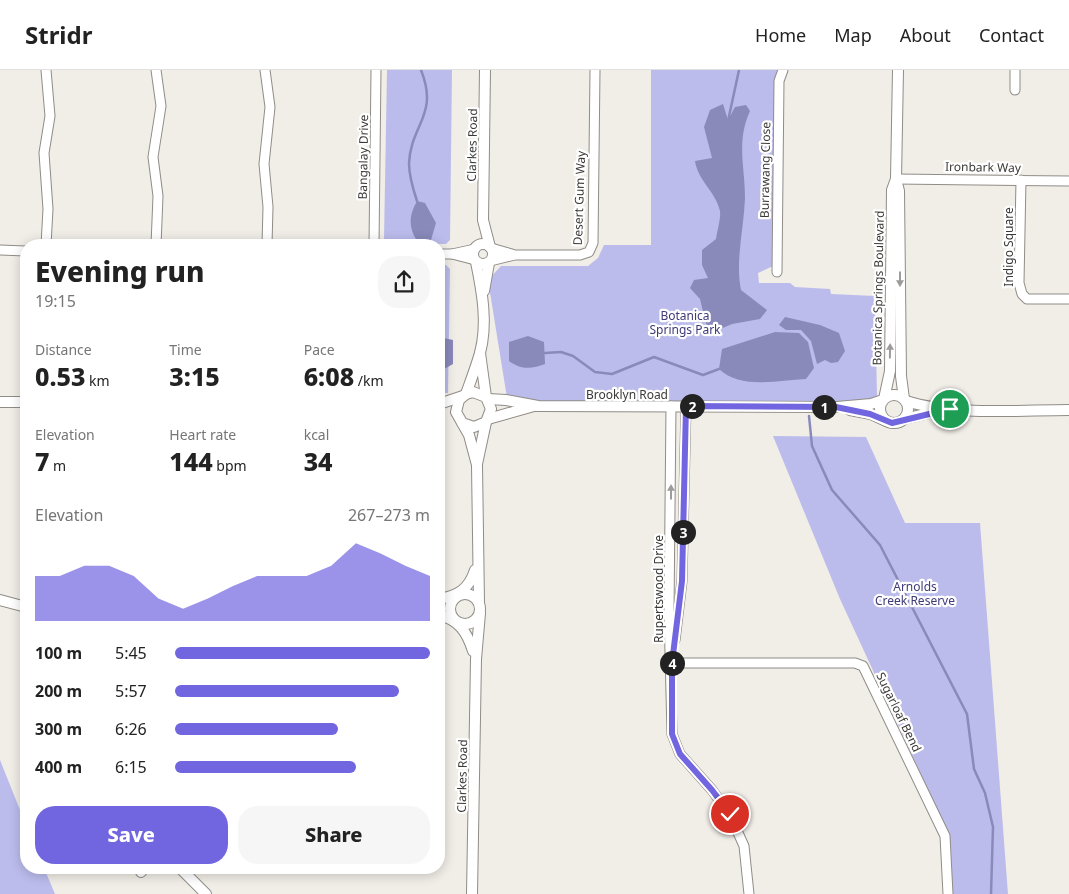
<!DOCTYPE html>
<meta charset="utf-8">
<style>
:root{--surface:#fff;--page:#f6f6f6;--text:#222;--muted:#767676;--line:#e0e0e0;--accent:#7265e0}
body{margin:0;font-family:"Noto Sans",sans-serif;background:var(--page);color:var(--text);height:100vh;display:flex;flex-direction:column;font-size:19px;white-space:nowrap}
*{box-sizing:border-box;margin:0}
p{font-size:16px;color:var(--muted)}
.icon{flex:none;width:28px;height:28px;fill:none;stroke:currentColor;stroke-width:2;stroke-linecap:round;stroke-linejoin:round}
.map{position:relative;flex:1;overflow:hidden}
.drawer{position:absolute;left:20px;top:169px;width:425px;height:635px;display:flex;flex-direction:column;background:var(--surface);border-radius:20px;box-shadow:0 2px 12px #0003}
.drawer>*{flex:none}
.pin{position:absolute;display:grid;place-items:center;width:42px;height:42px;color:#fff;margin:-21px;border:2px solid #fff;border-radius:50%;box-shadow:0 1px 5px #0007}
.km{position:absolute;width:25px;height:25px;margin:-12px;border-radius:50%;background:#222;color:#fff;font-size:14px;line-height:25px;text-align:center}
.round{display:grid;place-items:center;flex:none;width:52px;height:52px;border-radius:20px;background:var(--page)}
.headline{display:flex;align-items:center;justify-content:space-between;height:85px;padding:0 15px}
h1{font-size:28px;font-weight:800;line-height:38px}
.metrics{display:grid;grid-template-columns:repeat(3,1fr);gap:8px;height:85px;padding:5px 15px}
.metrics div{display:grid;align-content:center}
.metrics b{font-size:25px;font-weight:800}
.metrics small{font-size:14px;font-weight:400}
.metrics p{font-size:14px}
.chart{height:140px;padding:10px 15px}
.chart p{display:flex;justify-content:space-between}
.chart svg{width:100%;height:90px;margin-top:5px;fill:var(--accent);opacity:.7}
.primary-button{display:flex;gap:10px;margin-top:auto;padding:10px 15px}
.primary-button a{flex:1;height:58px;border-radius:20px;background:var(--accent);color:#fff;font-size:20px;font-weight:800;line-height:58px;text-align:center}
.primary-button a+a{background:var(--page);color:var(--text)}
ul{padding:0 15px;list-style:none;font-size:16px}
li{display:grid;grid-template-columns:80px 60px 1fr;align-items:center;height:38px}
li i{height:12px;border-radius:6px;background:var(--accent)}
header{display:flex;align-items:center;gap:30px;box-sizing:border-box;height:70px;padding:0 25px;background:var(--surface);border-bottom:1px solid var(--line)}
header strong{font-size:24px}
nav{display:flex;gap:28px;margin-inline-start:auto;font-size:18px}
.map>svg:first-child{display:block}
</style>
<header>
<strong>Stridr</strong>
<nav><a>Home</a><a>Map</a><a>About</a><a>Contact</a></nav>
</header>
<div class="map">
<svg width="1069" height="824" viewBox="0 0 1069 824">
<rect width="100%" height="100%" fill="#f1ede7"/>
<!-- green -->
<g fill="#bbbcec">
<path d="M387,0H452L450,170L446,174L388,173L384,170Z"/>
<path d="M651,0H782L773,196L758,203L759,213H790L795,217L830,219L831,224L875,226L877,326L866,334H508L488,210L501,196H588L598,188L604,175H651Z"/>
<path d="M439,195H446L450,199L448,323H439Z"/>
<path d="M773,366L866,367L905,453H980L1008,824H952L949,765L840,529Z"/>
<path d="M0,690L26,755V798H44L55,824H0Z"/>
</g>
<!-- water -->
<g fill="#8989ba">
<path d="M723,34L728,50L735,37L746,35L750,41C736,72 745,96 745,128C744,159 735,190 741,220L767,240L760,249L732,254L716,261L706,254L700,229L690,218L694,210L708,208L702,195V180L716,169C717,161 721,149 720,141C716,122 698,111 695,91L712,88L704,57L710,40Z"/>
<path d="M417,131L425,133L436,153L431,170L417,171C408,157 409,145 417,131Z"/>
<path d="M785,247L820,255L839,263L845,281L838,292L831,293L825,290L817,294L811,271L801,260H786L779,255Z"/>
<path d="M775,262L799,263L808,272L814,298L806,309C778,310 741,320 719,299L722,279Z"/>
<path d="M528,266L544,272L545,294C532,299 521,300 509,291V272Z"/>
<path d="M439,267L453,270V294L439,302Z"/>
</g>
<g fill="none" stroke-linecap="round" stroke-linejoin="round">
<!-- stream -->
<g stroke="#8989ba" stroke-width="2.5">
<path d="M728,51L739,0"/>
<path d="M417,131C413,119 409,106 409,93C411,54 439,45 421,0"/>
<path d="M545,283L561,282L573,286L595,302L612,304L654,287L703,305L719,299"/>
<path d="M809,346L812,376L832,420L880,475L967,644L974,699L985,723L993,757L991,824"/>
</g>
<!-- minor casing -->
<g stroke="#908c87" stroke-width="11">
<g id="minor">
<path d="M46,0L50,46L44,83L48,139L46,175"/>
<path d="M156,0L161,36L153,87L158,126L156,175"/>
<path d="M265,0L270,37L264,94L268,137L267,175"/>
<path d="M1015,0V20"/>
<path d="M896,109L1069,111"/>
<path d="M1021,110L1019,213L1022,224L1027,229H1069"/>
<path d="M374,175L376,0"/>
<path d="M491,178L512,184"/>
<path d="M0,180L26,181"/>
<path d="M439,184H452L475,190"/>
<path d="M452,184L475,179"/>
<path d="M490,191L515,185H580L589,182L593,173L595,0"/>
<path d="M777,202L779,11L783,0"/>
<path d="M671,336L669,542L672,664L680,684L712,720L730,745L744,776L749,824"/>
<path d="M675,570L682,511L686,336"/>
<path d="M672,593H855L863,596L945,766L948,824"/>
</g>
</g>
<!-- tertiary casing -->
<g stroke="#908c87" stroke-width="12">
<g id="tertiary">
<path d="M485,0L483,150L490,177"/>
<path d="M896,109L899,121L901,306L904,329"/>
<circle cx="483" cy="184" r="10"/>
<path d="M484,221L489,193"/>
<path d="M480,283L486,327"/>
<path d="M466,324C471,310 476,297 480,283C488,253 482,221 476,192"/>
<circle cx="894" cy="339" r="14"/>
<path d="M488,329L506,330L538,336L837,337L871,334L883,330"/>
<path d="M884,329L890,301L892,120L896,109L898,0"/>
<path d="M906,331C953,346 1019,340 1069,340"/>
<path d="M0,332H26"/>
<path d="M439,334L463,326"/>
<path d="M850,340L871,344L886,351"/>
<path d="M488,349L534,336"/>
<path d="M904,349L937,341"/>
<path d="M462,353L474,357L486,352L491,339L486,327L473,322L466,324L459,330L456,342L469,365L477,395L479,533"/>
<path d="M477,394L486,352"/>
<circle cx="465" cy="539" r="15"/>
<path d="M439,529C458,526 469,519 475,500"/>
<path d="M0,530L26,537"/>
<path d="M439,545C459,550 467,562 473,581"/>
<path d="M180,798L206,824"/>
<path d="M141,802L144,798"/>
<path d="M472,824L476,589L480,543"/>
</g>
</g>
<!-- minor -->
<use href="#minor" stroke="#fff" stroke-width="9"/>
<!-- tertiary -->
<use href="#tertiary" stroke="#fff" stroke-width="10"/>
</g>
<!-- one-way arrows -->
<defs><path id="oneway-solid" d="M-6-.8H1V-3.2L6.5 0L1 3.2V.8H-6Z" transform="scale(1.25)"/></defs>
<g fill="#9c9c9b">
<use href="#oneway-solid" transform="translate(900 209) rotate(90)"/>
<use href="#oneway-solid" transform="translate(890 281) rotate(-89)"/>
<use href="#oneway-solid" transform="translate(671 422) rotate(-90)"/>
</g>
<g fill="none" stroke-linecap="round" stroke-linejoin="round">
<!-- route casing -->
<g stroke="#fff" stroke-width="10">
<path id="route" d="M730,744L712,720L680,684L672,664V593L682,511L686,336L836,337L870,344L892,353L950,339"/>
</g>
<!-- route -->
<use href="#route" stroke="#7265e0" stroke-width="6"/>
</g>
<g text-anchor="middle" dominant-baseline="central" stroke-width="4.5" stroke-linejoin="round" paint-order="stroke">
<!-- street labels -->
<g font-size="12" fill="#3a3937" stroke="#fff">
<text transform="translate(472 75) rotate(-89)">Clarkes Road</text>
<text transform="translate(363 87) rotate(-89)">Bangalay Drive</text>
<text transform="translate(983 97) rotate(1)">Ironbark Way</text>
<text transform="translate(765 100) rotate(-89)">Burrawang Close</text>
<text transform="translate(579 128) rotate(-88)">Desert Gum Way</text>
<text transform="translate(1008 177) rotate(-90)">Indigo Square</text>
<text transform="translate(878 218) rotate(-89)">Botanica Springs Boulevard</text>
<text x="627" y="324">Brooklyn Road</text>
<text transform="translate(658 519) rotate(-90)">Rupertswood Drive</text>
<text transform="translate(899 642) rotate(64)">Sugarloaf Bend</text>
<text transform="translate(462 706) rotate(-89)">Clarkes Road</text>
</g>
<!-- park labels -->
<g font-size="12" fill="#3f3a78" stroke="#fff">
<text x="685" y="245">Botanica<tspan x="685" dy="14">Springs Park</tspan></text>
<text x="915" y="516">Arnolds<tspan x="915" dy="14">Creek Reserve</tspan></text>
</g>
</g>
</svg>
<div class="pin" style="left:950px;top:339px;background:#1e9e55"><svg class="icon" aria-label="arrive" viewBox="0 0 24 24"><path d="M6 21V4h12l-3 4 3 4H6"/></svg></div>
<div class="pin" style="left:730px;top:744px;background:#d93025"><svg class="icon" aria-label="check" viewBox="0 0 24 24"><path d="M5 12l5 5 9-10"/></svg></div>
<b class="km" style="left:824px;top:337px">1</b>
<b class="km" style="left:692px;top:336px">2</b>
<b class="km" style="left:683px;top:462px">3</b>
<b class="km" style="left:672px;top:593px">4</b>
<section class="drawer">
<div class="headline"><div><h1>Evening run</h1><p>19:15</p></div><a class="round"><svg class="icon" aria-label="share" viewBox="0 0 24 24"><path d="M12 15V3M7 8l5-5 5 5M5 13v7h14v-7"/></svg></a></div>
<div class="metrics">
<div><p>Distance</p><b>0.53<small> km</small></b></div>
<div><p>Time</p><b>3:15</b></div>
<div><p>Pace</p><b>6:08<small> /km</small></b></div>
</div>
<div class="metrics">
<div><p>Elevation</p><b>7<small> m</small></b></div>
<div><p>Heart rate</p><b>144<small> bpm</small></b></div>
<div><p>kcal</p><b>34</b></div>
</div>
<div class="chart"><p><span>Elevation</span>267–273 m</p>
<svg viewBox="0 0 160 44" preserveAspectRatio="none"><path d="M0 44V22L10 22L20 17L30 17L40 22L50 33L60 38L70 33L80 27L90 22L100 22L110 22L120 17L130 6L140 11L150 17L160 22V44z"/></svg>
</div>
<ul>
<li><b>100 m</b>5:45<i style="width:100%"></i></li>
<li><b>200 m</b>5:57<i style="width:88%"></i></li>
<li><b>300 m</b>6:26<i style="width:64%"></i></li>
<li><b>400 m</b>6:15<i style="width:71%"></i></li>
</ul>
<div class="primary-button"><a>Save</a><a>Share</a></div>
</section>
</div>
